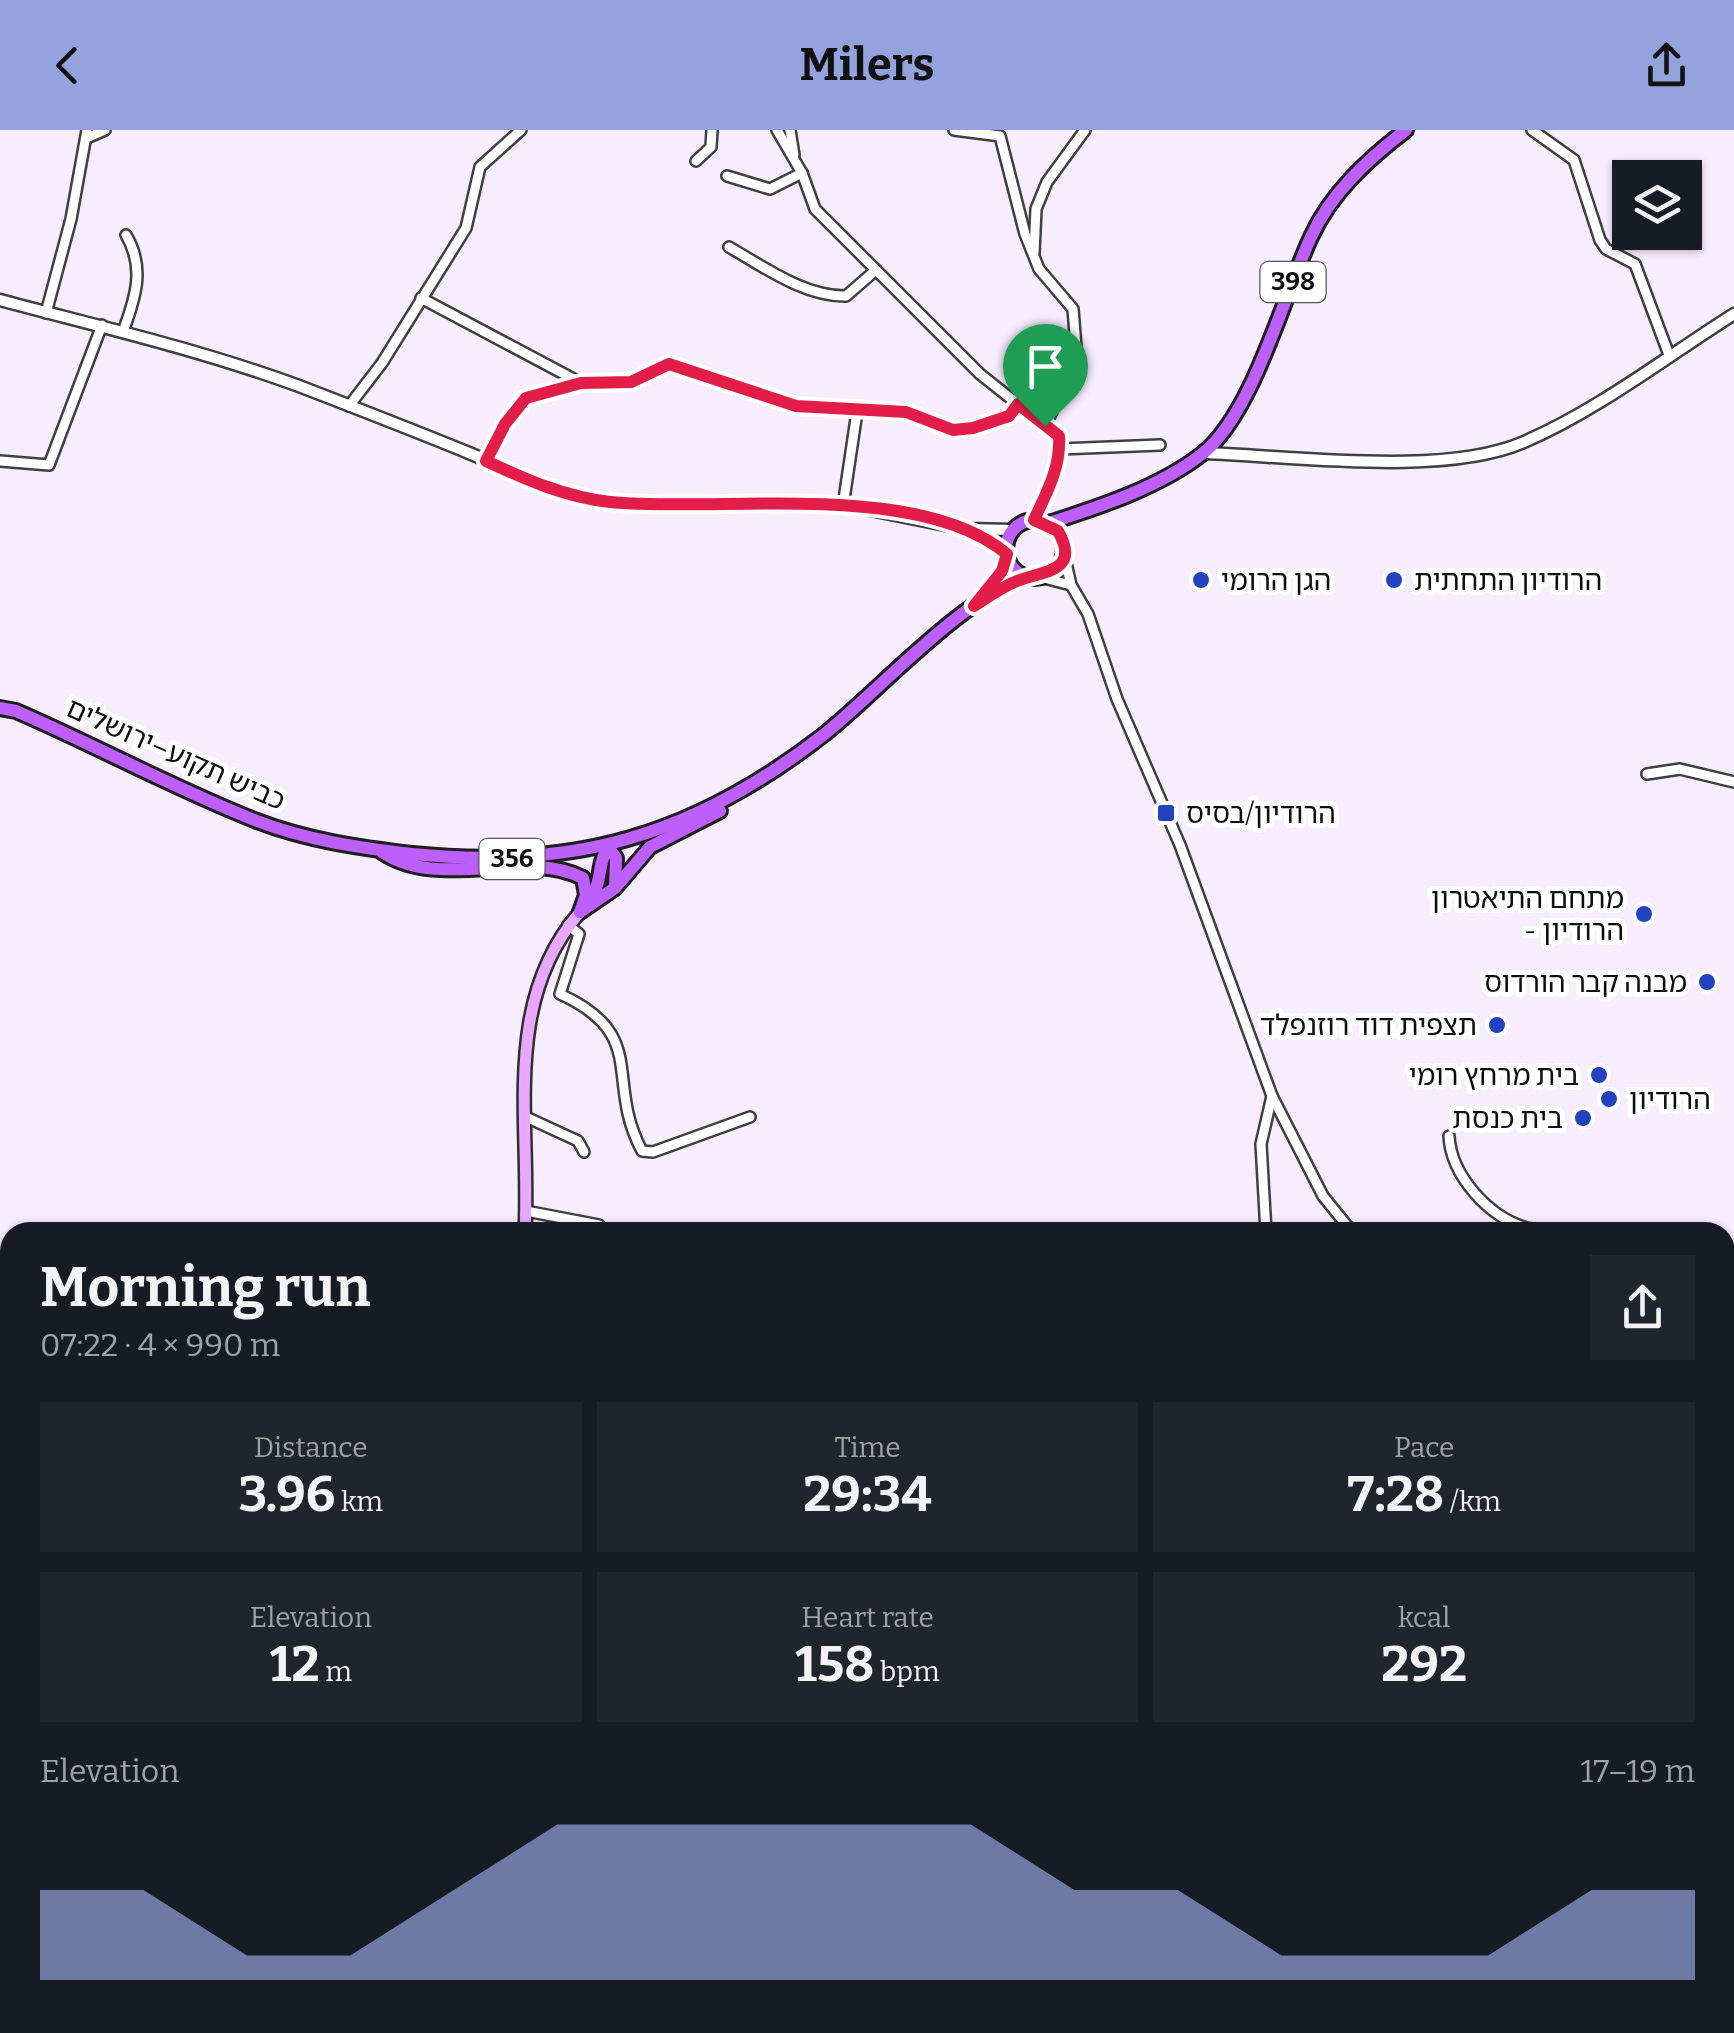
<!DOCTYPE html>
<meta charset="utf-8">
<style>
:root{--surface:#171b24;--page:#20242c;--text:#f1f3f6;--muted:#9ea1a6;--accent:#94a3dd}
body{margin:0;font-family:Bitter,"Noto Sans Hebrew",serif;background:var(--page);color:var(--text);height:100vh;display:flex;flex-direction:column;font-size:38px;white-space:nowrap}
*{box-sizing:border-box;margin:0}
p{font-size:32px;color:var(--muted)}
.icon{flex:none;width:55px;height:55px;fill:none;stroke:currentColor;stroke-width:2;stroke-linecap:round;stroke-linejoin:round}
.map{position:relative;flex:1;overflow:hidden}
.sheet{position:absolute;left:0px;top:1092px;width:1735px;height:812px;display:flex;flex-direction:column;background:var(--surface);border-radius:30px 30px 0 0;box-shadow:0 2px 8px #0004}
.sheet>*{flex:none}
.buttons{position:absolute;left:1612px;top:30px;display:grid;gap:20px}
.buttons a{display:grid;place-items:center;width:90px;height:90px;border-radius:0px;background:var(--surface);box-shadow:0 2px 8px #0004;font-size:50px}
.pin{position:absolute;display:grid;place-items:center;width:85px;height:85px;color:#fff;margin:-102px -42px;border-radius:50% 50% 50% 0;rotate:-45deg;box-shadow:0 0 10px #0007}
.pin .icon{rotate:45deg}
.round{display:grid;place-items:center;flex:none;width:105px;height:105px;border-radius:0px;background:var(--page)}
.headline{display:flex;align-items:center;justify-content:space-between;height:170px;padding:0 40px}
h1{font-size:55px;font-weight:700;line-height:75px}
.figures{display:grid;grid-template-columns:repeat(3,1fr);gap:15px;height:170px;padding:10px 40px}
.figures div{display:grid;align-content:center;border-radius:0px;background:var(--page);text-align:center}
.figures b{font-size:50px;font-weight:700}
.figures small{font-size:28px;font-weight:400}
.figures p{font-size:28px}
.chart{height:280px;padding:20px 40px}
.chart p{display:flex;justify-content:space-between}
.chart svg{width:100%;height:180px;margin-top:10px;fill:var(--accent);opacity:.7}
header{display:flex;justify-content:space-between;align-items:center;height:130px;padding:0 40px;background:var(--accent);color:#111;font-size:45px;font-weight:700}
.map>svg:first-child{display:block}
</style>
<header><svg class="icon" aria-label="back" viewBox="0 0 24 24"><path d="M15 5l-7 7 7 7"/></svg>Milers<svg class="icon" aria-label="share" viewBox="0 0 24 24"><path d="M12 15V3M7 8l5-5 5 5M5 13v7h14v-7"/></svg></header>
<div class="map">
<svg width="1734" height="1903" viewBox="0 0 1734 1903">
<rect width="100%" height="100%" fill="#f8edff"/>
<!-- forest -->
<path fill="#db95bf" d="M68,1895H256L258,1903H64Z"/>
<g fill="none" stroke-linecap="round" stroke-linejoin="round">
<!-- stream -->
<g stroke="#abd036" stroke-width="2.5">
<path d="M50,1903L55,1895"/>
<path d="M424,1903L427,1895"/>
</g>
<!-- minor casing -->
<g stroke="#404040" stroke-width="14">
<g id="minor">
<path d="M777,0L802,43L815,79L980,244L1059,307C1061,337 1047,362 1034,390"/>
<path d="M790,0L794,25"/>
<path d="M954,0L1000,6L1025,104L1039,139L1073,179L1077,229L1045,296"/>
<path d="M1532,0L1574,30L1600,110L1606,119L1635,134L1669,225"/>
<path d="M89,7L105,0"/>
<path d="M696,31L711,17L712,0"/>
<path d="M727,46L770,59L802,43"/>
<path d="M729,117C764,137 805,167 846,166L876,140"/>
<path d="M1034,123L1036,79L1047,52L1085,0"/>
<path d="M421,168L581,253"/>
<path d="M46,183L71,89L87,0"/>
<path d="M124,199C136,166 145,137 126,105"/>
<path d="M349,276L382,233L466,98L480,37L521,0"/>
<path d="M1060,319L1160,315"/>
<path d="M0,331L49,335L102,195"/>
<path d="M487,331L505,294L525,268L581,253L631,252L669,234L796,276L906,282L953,300L973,299L1009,286L1018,274"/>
<path d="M843,376L857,282"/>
<path d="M1064,424L1071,455L1088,484L1117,569L1180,715L1272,966L1323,1066L1352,1102"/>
<path d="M1040,447L1071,455"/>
<path d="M1647,644L1680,639L1734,652"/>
<path d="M568,795L579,804L560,864C650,905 604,950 642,1021L653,1022L750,987"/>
<path d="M526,987L578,1011L584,1022"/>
<path d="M1449,1006C1451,1045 1488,1087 1527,1098C1539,1101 1553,1098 1566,1102"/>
<path d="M526,1081L599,1095"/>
<path d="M1266,1102L1261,1014L1272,966"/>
<path d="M0,1211L10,1210"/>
<path d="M1725,1395L1734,1398"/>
<path d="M0,1485L10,1481"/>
<path d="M1215,1895L1225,1903"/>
<path d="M1359,1903L1361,1895"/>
</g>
</g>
<!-- tertiary casing -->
<g stroke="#404040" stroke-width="15">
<g id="tertiary">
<path d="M0,170C101,197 201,220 299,256C356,278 413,300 469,323C522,345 554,363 612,372L850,376L965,399L1014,400"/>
<path d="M1204,323C1293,326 1444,347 1524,312C1598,280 1666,227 1734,184"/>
<path d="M971,402L1007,424"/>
</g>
</g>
<!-- secondary casing -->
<g stroke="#2f2f2f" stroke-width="16">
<g id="secondary">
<path d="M525,1102C531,991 501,873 580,782"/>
<path d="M1127,1895L1135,1903"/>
</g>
</g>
<!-- primary casing -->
<g stroke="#1e1e1e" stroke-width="18">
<g id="primary">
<circle cx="1035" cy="419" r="29"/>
<path d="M1049,393C1099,377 1160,357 1202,324C1253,284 1283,167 1311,107C1331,63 1368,29 1406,0"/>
<path d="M979,470L1002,441L1007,424"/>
<path d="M0,578L16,581C97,616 175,659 257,691C306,710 360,718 412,724C573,740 693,706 822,606C875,565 968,460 1031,447"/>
<path d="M382,722C439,761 526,718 583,748L586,765L580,782"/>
<path d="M615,758L650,717L720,681"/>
<path d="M585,776C606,750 595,738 608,717"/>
<path d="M580,782L615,758L616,728L608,717"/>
</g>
</g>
<!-- minor -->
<use href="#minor" stroke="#fff" stroke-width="9"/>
<!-- tertiary -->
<use href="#tertiary" stroke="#fff" stroke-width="10"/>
<!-- secondary -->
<use href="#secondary" stroke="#e8a8ff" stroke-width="11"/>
<!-- primary -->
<use href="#primary" stroke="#bd60fb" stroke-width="12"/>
</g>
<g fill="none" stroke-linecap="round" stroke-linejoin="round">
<!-- route casing -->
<g stroke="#fff" stroke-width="20">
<path id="route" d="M669,234L796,276L906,282L953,300L973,298L1009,286L1018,274L1059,306C1061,337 1047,362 1034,390L1058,401C1082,443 1041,441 1017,451C1002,457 988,467 974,476L1002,441L1007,424C917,349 721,383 610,372C565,367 527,350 486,331L505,294L526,268L581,253L631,252Z"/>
</g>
<!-- route -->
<use href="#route" stroke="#e11d48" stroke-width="12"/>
</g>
<!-- markers -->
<g fill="#2242bf" stroke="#fff" stroke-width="4">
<circle cx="1201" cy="450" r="10"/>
<circle cx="1394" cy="450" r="10"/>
<rect x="1156" y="673" width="20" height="20" rx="5"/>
<circle cx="1644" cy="784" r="10"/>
<circle cx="1707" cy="852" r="10"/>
<circle cx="1497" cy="895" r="10"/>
<circle cx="1599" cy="945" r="10"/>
<circle cx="1609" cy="969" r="10"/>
<circle cx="1583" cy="988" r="10"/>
</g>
<g text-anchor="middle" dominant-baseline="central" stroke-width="10" stroke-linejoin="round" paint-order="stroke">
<!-- shield labels -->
<g fill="#fff" stroke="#565656" stroke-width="2.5">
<rect x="1260.5" y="132" width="65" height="40" rx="8"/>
<rect x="479.5" y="709" width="65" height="40" rx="8"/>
</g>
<g font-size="25" font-weight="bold" fill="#0d0d0d">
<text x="1293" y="152">398</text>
<text x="512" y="729">356</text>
</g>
<!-- poi labels -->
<g font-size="28" fill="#0d0d0d" stroke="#fff" text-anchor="end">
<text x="1221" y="450" text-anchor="start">הגן הרומי</text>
<text x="1414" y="450" text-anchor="start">הרודיון התחתית</text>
<text x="1186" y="683" text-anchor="start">הרודיון/בסיס</text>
<text x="1624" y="768">מתחם התיאטרון<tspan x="1624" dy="32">- הרודיון</tspan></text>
<text x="1687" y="852">מבנה קבר הורדוס</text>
<text x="1477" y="895">תצפית דוד רוזנפלד</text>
<text x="1579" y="945">בית מרחץ רומי</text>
<text x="1629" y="969" text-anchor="start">הרודיון</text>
<text x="1563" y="988">בית כנסת</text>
</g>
<!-- street labels -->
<g font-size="28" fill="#0d0d0d" stroke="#fff">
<text transform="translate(176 624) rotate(24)">כביש תקוע–ירושלים</text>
</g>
</g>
</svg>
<div class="buttons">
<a><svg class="icon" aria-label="layers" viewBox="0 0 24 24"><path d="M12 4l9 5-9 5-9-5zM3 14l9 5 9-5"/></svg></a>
</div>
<div class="pin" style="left:1045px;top:296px;background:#1e9e55"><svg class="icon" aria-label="arrive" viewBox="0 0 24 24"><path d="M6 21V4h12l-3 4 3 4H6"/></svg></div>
<section class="sheet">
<div class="headline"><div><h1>Morning run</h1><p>07:22 · 4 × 990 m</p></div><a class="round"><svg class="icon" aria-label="share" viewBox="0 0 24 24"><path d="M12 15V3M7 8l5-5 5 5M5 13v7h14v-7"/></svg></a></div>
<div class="figures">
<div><p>Distance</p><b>3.96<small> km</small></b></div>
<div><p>Time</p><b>29:34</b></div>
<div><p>Pace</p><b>7:28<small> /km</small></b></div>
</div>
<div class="figures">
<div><p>Elevation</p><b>12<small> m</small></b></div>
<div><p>Heart rate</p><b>158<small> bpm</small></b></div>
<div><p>kcal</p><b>292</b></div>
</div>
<div class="chart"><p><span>Elevation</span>17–19 m</p>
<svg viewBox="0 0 160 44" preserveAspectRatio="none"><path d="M0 44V22L10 22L20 38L30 38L40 22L50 6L60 6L70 6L80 6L90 6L100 22L110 22L120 38L130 38L140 38L150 22L160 22V44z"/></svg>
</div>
</section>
</div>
